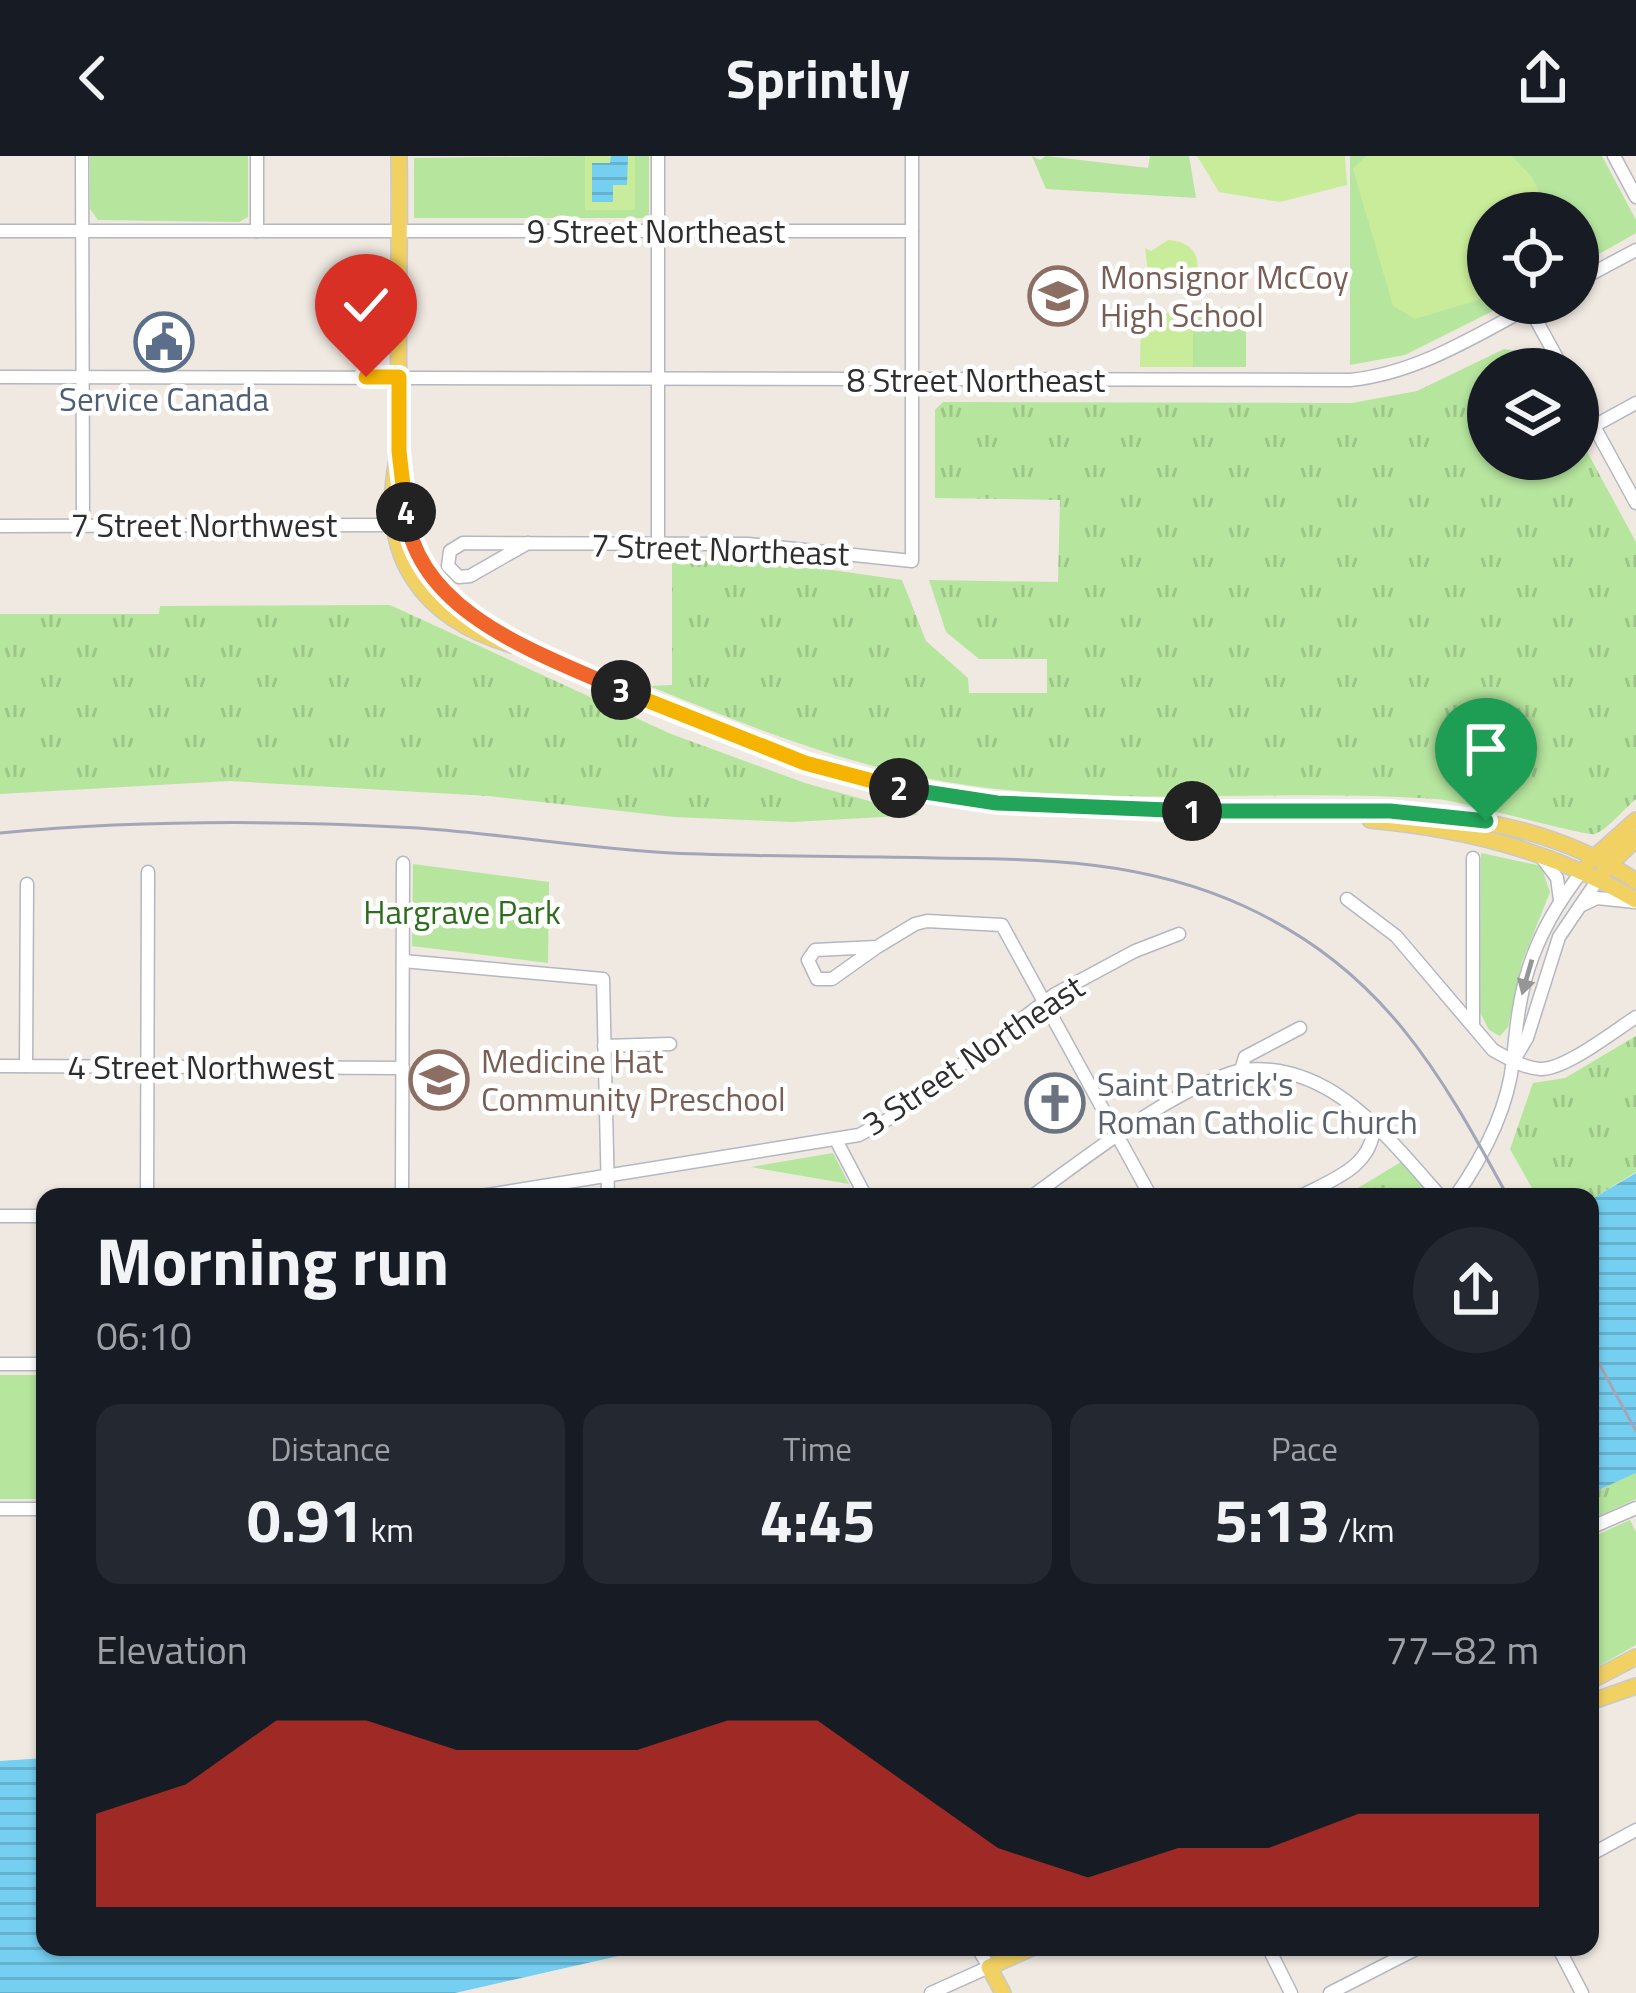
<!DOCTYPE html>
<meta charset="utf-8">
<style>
:root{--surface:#171b24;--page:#242831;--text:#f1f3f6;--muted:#9ea1a6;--accent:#d93025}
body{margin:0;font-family:"Titillium Web",sans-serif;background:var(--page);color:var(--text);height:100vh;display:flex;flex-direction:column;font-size:45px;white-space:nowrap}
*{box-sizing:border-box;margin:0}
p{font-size:39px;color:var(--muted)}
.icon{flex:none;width:66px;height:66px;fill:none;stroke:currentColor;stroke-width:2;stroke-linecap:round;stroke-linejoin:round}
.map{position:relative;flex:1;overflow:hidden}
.details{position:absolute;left:36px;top:1032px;width:1563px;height:768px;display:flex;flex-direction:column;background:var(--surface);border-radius:24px;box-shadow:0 3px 9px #0004}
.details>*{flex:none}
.tools{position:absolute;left:1467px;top:36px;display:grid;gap:24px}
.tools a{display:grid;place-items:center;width:132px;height:132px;border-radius:50%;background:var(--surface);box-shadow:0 3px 9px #0004;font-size:60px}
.pin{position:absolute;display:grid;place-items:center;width:102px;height:102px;color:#fff;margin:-123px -51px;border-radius:50% 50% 50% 0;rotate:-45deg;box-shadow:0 0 12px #0007}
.pin .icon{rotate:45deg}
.km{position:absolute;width:60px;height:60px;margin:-30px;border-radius:50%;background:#222;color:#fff;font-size:33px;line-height:60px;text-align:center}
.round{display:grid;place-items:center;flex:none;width:126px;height:126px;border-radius:63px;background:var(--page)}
.headline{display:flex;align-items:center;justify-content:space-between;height:204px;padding:0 60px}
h1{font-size:66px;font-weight:700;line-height:90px}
.metrics{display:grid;grid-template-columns:repeat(3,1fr);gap:18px;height:204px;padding:12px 60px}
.metrics div{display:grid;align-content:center;border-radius:24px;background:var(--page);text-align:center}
.metrics b{font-size:60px;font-weight:700}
.metrics small{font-size:33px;font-weight:400}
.metrics p{font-size:33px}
.chart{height:336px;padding:24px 60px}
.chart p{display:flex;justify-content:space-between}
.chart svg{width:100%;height:216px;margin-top:12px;fill:var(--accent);opacity:.7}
header{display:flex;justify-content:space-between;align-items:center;height:156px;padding:0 60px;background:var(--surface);font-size:54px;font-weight:700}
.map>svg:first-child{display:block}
</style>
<header><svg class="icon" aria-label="back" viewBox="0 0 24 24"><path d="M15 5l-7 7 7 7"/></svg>Sprintly<svg class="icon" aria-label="share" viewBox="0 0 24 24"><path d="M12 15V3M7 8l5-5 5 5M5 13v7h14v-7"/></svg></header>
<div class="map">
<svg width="1636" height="1837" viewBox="0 0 1636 1837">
<defs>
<pattern id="grass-tufts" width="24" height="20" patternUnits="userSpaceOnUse" patternTransform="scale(3)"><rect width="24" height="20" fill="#b6e59e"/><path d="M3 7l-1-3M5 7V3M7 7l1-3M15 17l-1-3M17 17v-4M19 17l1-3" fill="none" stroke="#9dc588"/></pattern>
<pattern id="water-rules" width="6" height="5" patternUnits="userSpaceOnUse" patternTransform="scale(3)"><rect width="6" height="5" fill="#75cff0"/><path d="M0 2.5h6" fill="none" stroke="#66b2ce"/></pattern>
</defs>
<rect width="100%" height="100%" fill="#efe9e1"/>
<!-- grass -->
<g fill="url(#grass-tufts)">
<path d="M1504,193L1534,198L1542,213H1488V303H1578V279L1636,386V643C1624,653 1609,672 1595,678C1586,681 1463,645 1436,643C1268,631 1090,655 925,622C829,603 739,566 649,530L672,529V404L783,407L902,424L926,485L968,522L969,537H1047V503H979L946,476L929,424L1058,426L1060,344L935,342V254L943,246L1352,247L1417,235Z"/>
<path d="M390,449L671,578L805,627L919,659L792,666L674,661L489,640L229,625L0,638V458H159L160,450Z"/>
<path d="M1636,880V1016L1590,1044L1537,1041L1510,993L1533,927L1565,922Z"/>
<path d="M1401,1006L1434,1041H1343Z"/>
<path d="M1636,1317V1343L1590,1364V1338Z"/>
</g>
<!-- park -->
<g fill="#b6e59e">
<path d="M90,0H248V61L239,66L98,64L90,53Z"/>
<path d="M583,0H649V62H414V2Z"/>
<path d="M1032,0L1040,4L1046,0L1148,12L1150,0H1189L1196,42L1046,33Z"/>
<path d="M1350,0H1602L1636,64V77L1578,110V57H1488V147H1509L1405,199L1350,209Z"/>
<path d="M1252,151V174L1246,175V211H1193V152Z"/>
<path d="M1481,697L1541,710L1550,736L1522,806L1508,871L1500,880L1489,874L1480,856Z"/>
<path d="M413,708L549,726L548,807L412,790Z"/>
<path d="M833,997L849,1028L751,1011Z"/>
<rect x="0" y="1219" width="45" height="124"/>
<path d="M1630,1364L1636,1376V1489L1590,1515V1382Z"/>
</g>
<!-- pitch -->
<g fill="#c9ec9a">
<rect x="585" y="0" width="50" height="54"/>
<path d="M1197,0H1345L1347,29L1280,46L1219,36Z"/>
<path d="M1366,0H1512L1532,21L1548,57H1488V141L1415,163L1393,150L1353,13Z"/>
<path d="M1168,84C1192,85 1203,101 1195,123L1205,130L1159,138L1150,133L1145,92L1151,95Z"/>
<path d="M1141,157H1193V211H1140Z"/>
</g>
<!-- water -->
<g fill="url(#water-rules)">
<path d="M611,0H628L627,29H613V46H592V7H610Z"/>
<path d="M1636,1017V1317L1590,1338V1044Z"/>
<path d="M45,1602V1791H658L455,1837H0V1605Z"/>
</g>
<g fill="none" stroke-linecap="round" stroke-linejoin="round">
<!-- minor casing -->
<g stroke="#b4b7c1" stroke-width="15">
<g id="minor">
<path d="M82,0L83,369"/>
<path d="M257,0V75"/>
<path d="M1614,0L1636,41"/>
<path d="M0,75H912"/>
<path d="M1578,125L1636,94"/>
<path d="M1529,151L1563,213"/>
<path d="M0,221L1350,224C1418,217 1477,179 1537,147"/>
<path d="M1578,241L1636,347"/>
<path d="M1594,270L1636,247"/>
<path d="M0,370L401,369"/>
<path d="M528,387L470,420L459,421L448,410L450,395L463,387L748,388L912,405V0"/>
<path d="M658,388V0"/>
<path d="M1473,702V869"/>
<path d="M1542,702L1557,722L1560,744"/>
<path d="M1347,743L1396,780L1493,894C1507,902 1524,912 1540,913C1565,914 1614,875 1636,861"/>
<path d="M1580,750L1597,742L1635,746"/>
<path d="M877,791L832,823H817L808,804L815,794L877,791L915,768L927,765L1002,769L1151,1041"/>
<path d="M403,805L603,823L608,1041"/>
<path d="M604,890L670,888"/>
<path d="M1514,904L1527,882L1559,781L1599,722"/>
<path d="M0,910L403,912"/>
<path d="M26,910L27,728"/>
<path d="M1241,914C1331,904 1387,981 1441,1041"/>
<path d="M836,984L866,1041"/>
<path d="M147,1041L148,716"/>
<path d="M402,1041L403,707"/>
<path d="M475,1041L859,979L892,961L1055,838L1135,795L1179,778"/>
<path d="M1031,1041C1090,999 1171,933 1241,914L1245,901L1300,872"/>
<path d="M1299,1041C1331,1024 1372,1012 1374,970"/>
<path d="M1455,1041C1483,1001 1508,953 1513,904C1516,872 1519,842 1529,811C1541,774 1560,743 1584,713"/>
<path d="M0,1060H45"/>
<path d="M0,1208H45"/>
<path d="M0,1353H45"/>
<path d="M1590,1372L1636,1352"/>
<path d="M1590,1699L1636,1674"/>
<path d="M1268,1791L1291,1837"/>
<path d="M1558,1791L1582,1837"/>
<path d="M931,1837L989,1811L977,1791"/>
<path d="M1330,1837L1420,1791"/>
</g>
</g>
<!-- major casing -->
<g stroke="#c9c9c9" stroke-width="18">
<g id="major">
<path d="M399,0C401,109 394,218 404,326C407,351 407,374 416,398C438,456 521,489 574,513C696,569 825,625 960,643C1070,658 1184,656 1295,656C1419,657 1528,654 1636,725"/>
<path d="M397,304C378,399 420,462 512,489"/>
<path d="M1370,664C1465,673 1554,695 1636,744"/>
<path d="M1589,706L1636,664"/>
<path d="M1604,714L1636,683"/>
<path d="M1590,1525L1636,1501"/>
<path d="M1590,1546L1636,1530"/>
<path d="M1003,1837L989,1811L1034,1791"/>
</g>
</g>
<!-- minor -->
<use href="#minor" stroke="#fff" stroke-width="12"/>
<!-- major -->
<use href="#major" stroke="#f2d163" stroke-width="15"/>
<!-- rail -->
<g stroke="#a3a6b8" stroke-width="3">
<path d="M0,677C139,664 278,664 418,672C502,678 586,692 671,697C759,701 847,700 935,702C1043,703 1145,704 1246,751C1383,815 1439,914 1508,1041"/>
<path d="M1590,1191L1636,1275"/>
</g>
</g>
<!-- one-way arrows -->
<defs><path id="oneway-solid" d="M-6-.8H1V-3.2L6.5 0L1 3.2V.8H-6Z" transform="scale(3)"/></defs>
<use fill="#969696" href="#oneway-solid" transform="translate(1527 821) rotate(106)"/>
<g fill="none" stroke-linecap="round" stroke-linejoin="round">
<!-- split-1 casing -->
<g stroke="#fff" stroke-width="24">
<path id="split-1" d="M1192,655H1390L1486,665"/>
</g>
<!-- split-2 casing -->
<g stroke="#fff" stroke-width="24">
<path id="split-2" d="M899,632L997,647L1192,655"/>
</g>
<!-- split-3 casing -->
<g stroke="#fff" stroke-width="24">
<path id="split-3" d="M621,534L805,607L899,632"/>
</g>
<!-- split-4 casing -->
<g stroke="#fff" stroke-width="24">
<path id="split-4" d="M406,356C416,457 541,498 621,534"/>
</g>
<!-- split-5 casing -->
<g stroke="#fff" stroke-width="24">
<path id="split-5" d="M366,221H399V295L406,356"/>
</g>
<!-- split-1 -->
<use href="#split-1" stroke="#22a559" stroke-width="15"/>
<!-- split-2 -->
<use href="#split-2" stroke="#22a559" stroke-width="15"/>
<!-- split-3 -->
<use href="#split-3" stroke="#f5b400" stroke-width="15"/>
<!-- split-4 -->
<use href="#split-4" stroke="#f0652b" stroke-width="15"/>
<!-- split-5 -->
<use href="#split-5" stroke="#f5b400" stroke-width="15"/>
</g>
<!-- icons -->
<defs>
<g id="school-ring" transform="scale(3)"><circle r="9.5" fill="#fff" stroke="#8d6e63" stroke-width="1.5"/><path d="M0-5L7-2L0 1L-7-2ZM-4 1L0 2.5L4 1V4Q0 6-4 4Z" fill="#8d6e63"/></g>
<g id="civic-ring" transform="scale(3)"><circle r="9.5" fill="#fff" stroke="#5c6f8a" stroke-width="1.5"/><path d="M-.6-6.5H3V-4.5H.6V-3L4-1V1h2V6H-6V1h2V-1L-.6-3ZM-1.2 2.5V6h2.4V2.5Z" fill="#5c6f8a"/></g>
<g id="church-ring" transform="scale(3)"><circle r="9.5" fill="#fff" stroke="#6b7280" stroke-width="1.5"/><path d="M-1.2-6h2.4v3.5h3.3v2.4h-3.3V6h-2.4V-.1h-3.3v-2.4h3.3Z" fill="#6b7280"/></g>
</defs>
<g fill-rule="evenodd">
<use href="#school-ring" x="1058" y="140"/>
<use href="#civic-ring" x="164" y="186"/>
<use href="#school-ring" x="439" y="924"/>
<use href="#church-ring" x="1055" y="947"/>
</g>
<g text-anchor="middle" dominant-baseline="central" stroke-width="9" stroke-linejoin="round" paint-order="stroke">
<!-- street labels -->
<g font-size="33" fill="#2e2e2e" stroke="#fff">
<text x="656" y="75">9 Street Northeast</text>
<text x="976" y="224">8 Street Northeast</text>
<text x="204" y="369">7 Street Northwest</text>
<text transform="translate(720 393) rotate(2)">7 Street Northeast</text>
<text transform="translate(973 899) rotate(-34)">3 Street Northeast</text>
<text x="201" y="911">4 Street Northwest</text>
</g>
<!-- education labels -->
<g font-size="33" fill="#785e54" stroke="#fff" text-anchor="start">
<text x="1100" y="121">Monsignor McCoy<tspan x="1100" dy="38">High School</tspan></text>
<text x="481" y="905">Medicine Hat<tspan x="481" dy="38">Community Preschool</tspan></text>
</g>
<!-- service labels -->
<g font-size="33" fill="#4e5e75" stroke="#fff">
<text x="164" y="243">Service Canada</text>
</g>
<!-- park labels -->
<g font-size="33" fill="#2c6e1b" stroke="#fff">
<text x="462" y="756">Hargrave Park</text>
</g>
<!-- worship labels -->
<g font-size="33" fill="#5b616d" stroke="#fff" text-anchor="start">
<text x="1097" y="928">Saint Patrick's<tspan x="1097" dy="38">Roman Catholic Church</tspan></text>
</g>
</g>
</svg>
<div class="tools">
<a><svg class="icon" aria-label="locate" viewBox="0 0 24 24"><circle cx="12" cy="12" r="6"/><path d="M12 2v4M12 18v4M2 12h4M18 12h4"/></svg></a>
<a><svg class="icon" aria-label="layers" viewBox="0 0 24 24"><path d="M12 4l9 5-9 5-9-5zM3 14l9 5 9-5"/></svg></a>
</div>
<div class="pin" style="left:1486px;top:665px;background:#1e9e55"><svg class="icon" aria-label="arrive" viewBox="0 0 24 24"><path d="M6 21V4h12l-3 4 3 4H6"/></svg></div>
<div class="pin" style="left:366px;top:221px;background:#d93025"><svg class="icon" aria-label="check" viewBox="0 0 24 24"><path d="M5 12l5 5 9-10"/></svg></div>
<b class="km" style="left:1192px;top:655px">1</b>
<b class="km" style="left:899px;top:632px">2</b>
<b class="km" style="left:621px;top:534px">3</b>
<b class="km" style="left:406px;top:356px">4</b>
<section class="details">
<div class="headline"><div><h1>Morning run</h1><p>06:10</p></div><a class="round"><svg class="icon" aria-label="share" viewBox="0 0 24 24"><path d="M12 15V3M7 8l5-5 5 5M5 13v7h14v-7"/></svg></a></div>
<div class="metrics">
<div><p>Distance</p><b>0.91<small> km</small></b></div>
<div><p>Time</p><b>4:45</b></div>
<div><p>Pace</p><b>5:13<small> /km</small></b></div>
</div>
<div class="chart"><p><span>Elevation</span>77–82 m</p>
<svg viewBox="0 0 160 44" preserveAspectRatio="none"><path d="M0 44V25L10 19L20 6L30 6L40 12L50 12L60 12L70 6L80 6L90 19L100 32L110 38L120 32L130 32L140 25L150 25L160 25V44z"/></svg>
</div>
</section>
</div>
